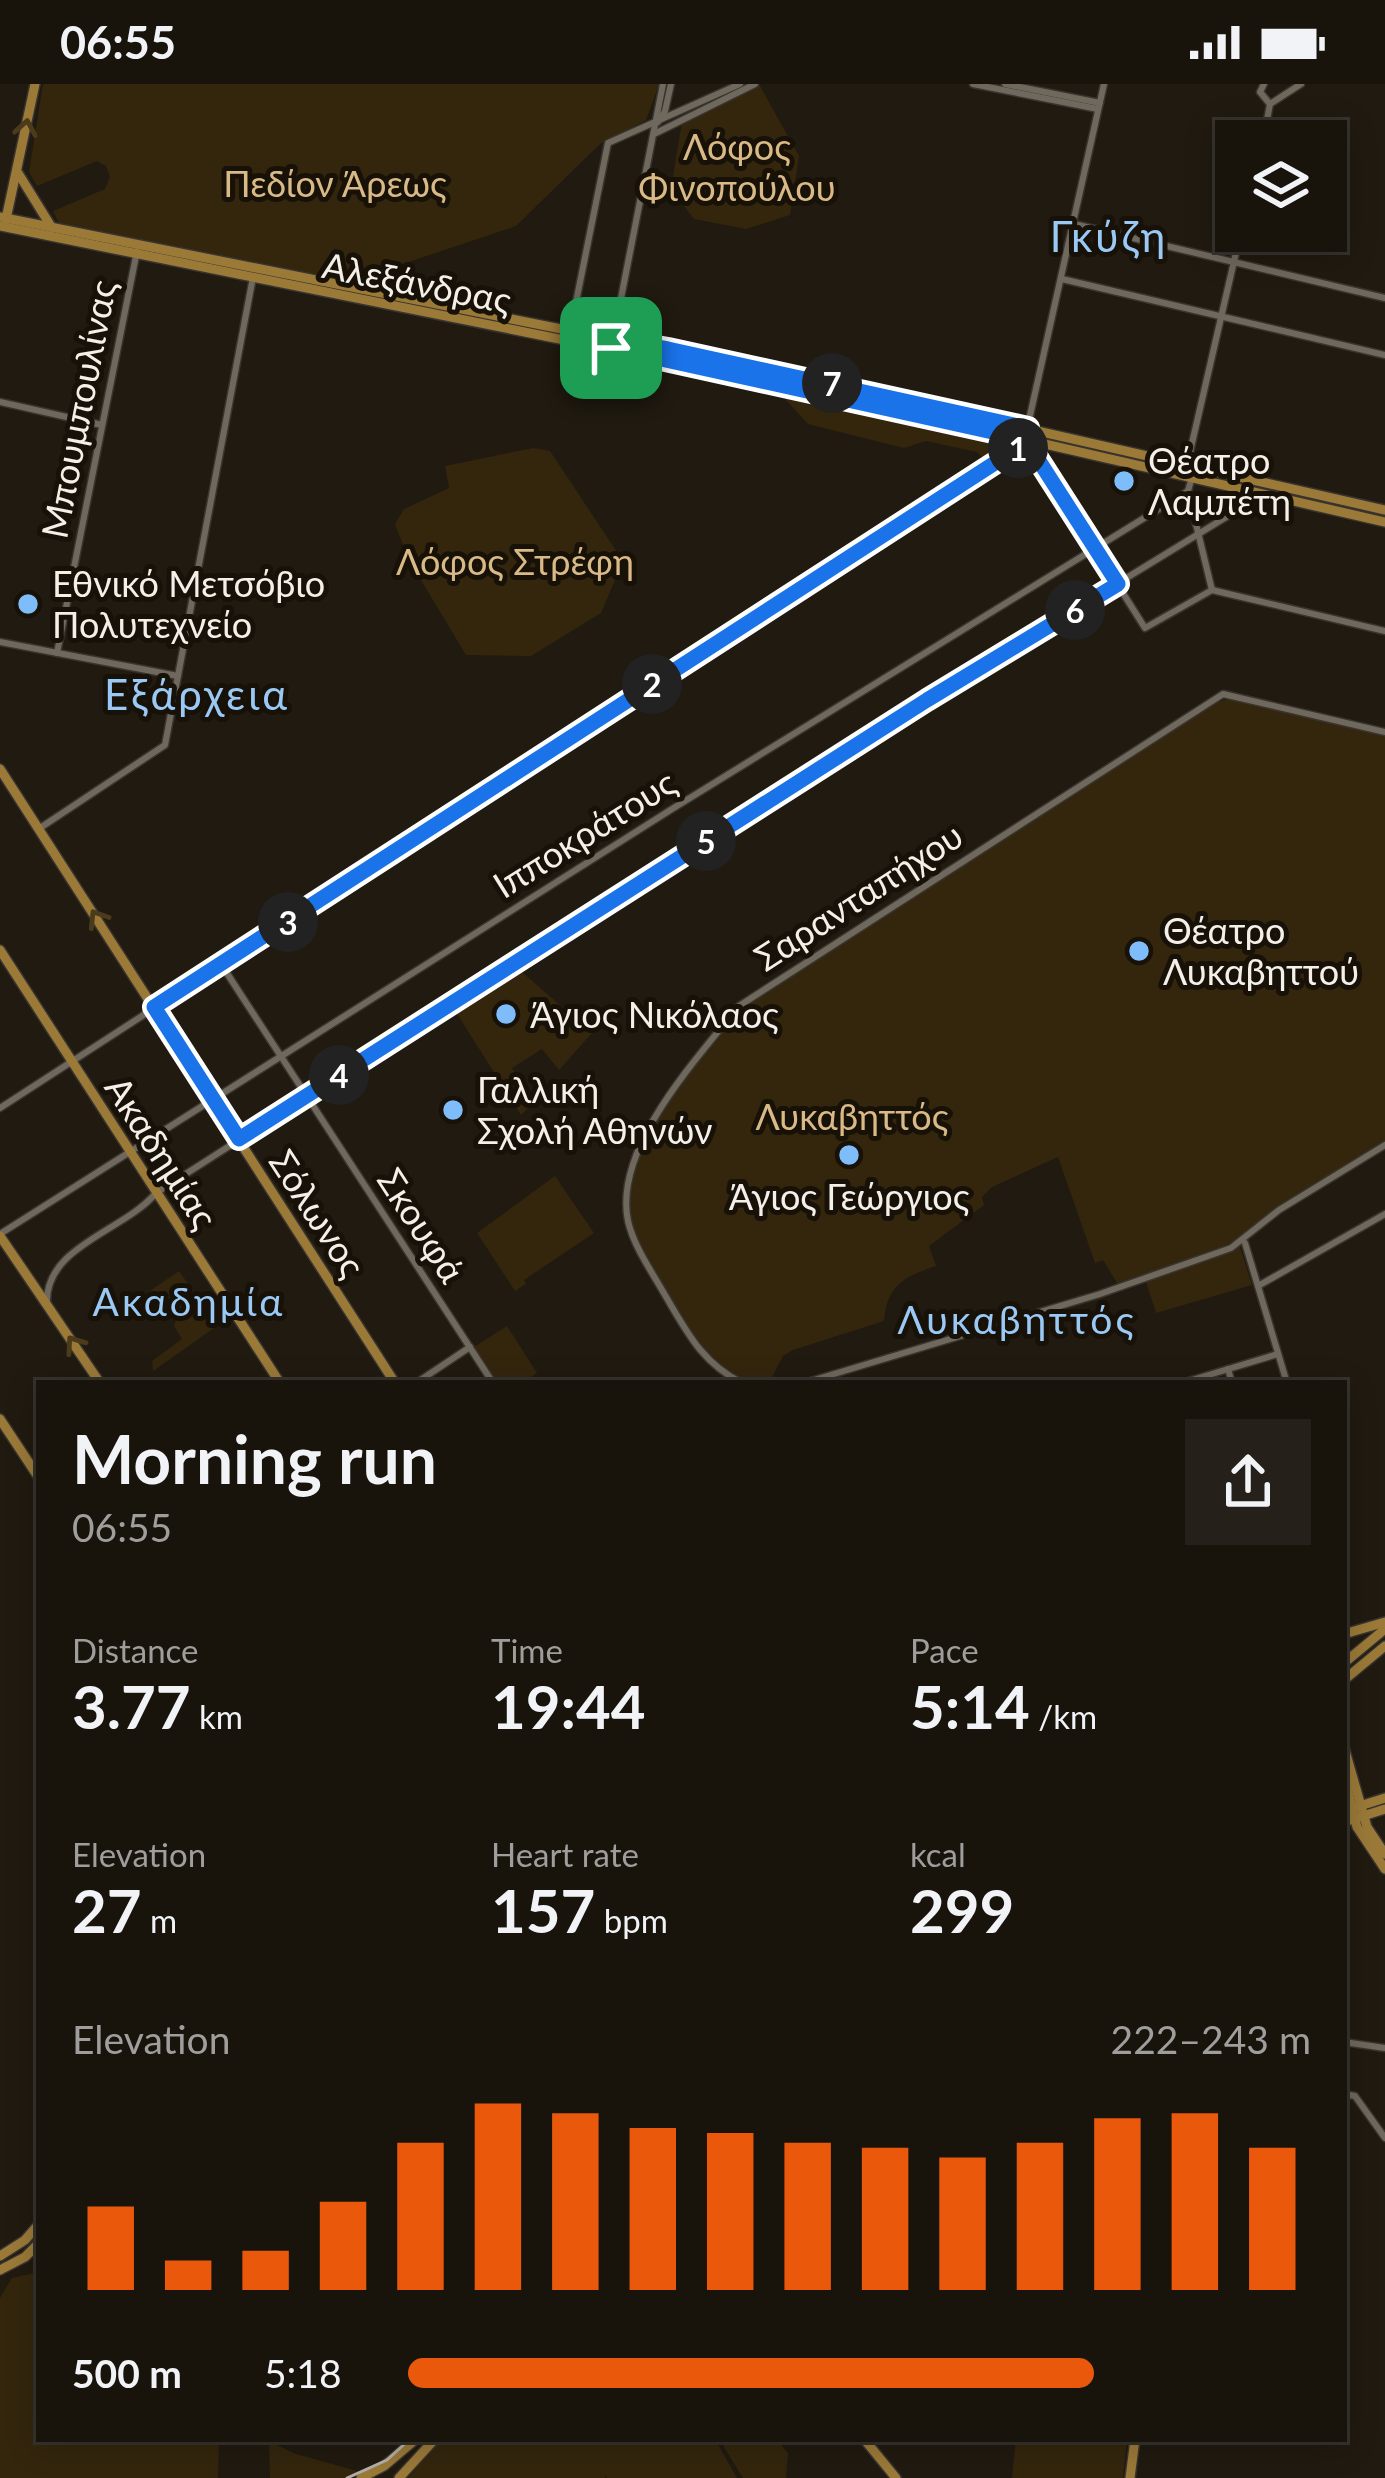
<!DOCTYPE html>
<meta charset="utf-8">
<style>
:root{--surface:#18140c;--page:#25211a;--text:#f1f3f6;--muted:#9f9e9d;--line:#36332d;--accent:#ea580c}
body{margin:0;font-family:Lato,sans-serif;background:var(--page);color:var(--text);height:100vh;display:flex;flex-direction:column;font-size:45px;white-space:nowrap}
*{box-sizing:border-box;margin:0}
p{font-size:39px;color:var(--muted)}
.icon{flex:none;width:66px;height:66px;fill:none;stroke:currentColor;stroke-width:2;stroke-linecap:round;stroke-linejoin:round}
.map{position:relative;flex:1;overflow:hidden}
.panel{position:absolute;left:36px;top:1296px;width:1311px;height:1062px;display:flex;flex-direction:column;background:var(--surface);border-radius:0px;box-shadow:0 6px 30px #0003,0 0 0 3px var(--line)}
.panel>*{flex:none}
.buttons{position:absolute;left:1215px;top:36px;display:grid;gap:24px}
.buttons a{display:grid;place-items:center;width:132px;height:132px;border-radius:0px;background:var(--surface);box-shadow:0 6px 30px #0003,0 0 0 3px var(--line);font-size:60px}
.pin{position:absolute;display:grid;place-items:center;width:102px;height:102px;color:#fff;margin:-51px;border-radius:24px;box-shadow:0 6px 18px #0006}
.km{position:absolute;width:60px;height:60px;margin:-30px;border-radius:50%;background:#222;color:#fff;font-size:33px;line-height:60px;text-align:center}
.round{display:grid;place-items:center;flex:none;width:126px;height:126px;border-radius:0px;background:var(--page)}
.headline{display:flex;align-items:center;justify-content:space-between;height:204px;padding:0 36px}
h1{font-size:66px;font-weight:700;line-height:90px}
.stats{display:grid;grid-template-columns:repeat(3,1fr);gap:18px;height:204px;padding:12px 36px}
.stats div{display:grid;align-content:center}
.stats b{font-size:60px;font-weight:700}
.stats small{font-size:33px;font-weight:400}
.stats p{font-size:33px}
.chart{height:336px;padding:24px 36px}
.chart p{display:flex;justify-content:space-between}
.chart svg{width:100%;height:216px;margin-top:12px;stroke:var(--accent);stroke-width:6}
ul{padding:0 36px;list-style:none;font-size:39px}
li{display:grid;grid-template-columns:192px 144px 1fr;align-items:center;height:90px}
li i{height:30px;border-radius:15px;background:var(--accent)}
.status{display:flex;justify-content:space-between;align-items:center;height:84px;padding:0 60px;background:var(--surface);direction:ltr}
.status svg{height:33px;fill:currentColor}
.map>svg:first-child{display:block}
</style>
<div class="status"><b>06:55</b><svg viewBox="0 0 49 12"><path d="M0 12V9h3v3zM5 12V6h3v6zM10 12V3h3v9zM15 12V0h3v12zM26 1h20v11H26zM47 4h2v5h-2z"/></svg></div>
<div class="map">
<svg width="1385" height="2394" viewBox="0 0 1385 2394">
<rect width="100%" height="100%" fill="#201a10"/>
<!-- green -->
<g fill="#34260d">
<path d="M43,0H659L646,36L600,60L516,142L343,200L61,143L53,127L105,105L110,93L106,82L97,77L37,102L29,88Z"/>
<path d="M759,0L799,72L790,131L746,145L694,135L671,105L682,38Z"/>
<path d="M787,308L1016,359L986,377L977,368L926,357L904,364L808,340L785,315Z"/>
<path d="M533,364L550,367L623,477L601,529L531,572L466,571L409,476L395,440L404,425L449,404L445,382Z"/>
<path d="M1233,614L1385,650V1057L1276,1123L1241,1155L1119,1202L1103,1176L1095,1179L1058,1073L992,1103L982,1113L984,1121L929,1162L936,1182C905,1192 887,1201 884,1237L793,1266L783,1272L769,1299C726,1299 699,1264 680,1230C665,1202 641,1171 633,1141C612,1067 703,972 747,920L1213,619Z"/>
<path d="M515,882L576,935L570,945L578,938L592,949L559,986L542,965L512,984L533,1013V1019L521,1031L452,922Z"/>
<path d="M555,1092L594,1149L524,1196L526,1200L515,1207L477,1149Z"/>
<path d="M1240,1163L1252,1201L1156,1229L1146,1198Z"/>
<path d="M179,1187L217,1242L153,1287L152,1277L182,1255L174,1242L178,1230L167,1216H159L144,1226L137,1216Z"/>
<path d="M507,1242L537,1289L521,1299H498L474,1263Z"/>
<path d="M39,2188V2355H219L218,2394H0V2214L12,2194Z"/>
<path d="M442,2355H581L585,2360L584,2355H715L737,2394H607L605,2391V2394H408Z"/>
<path d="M719,2355H776L788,2369L786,2394H743Z"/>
<path d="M1016,2355H1127L1123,2394H1012Z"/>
<path d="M269,2357L293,2369L364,2389L348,2394H270Z"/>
</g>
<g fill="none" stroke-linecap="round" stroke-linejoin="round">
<!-- minor casing -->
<g stroke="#39342f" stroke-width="9">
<g id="minor">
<path d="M973,0L1098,25"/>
<path d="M1005,0L1100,19"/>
<path d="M1264,0L1260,8L1270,20"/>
<path d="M1270,20L1301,0"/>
<path d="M658,38L665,27L671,0"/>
<path d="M656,49L755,0"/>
<path d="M1263,57L1270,20"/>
<path d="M1074,140L1385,214"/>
<path d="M1062,195L1385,271"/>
<path d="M570,248L608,59L740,0"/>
<path d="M613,255L663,0"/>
<path d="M0,318L102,341"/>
<path d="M1028,359L1145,544L1212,506"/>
<path d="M1013,370L1040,373"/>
<path d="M1192,393L1187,381L1241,147"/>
<path d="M1188,407L1212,506"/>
<path d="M1212,506L1385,547"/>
<path d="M0,558L178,592"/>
<path d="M57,569L137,167"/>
<path d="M40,744L165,661L253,193"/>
<path d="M221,880L493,1299"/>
<path d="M0,1024L1019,364L1025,354L1104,0"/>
<path d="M0,1150L672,725L1188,407L1192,393"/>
<path d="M1245,1159L1287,1299"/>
<path d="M1258,1202L1385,1130"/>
<path d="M47,1218C46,1162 124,1147 156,1109L927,616L1254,416L1256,409"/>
<path d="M1228,1285L1232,1299"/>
<path d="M416,1299L470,1263"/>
<path d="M742,1299C702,1279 687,1248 665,1211C652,1188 634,1163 628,1137C613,1064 696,976 739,922L1223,610L1385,648"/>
<path d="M804,1299L1100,1210L1231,1164L1279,1126L1385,1061"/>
<path d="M1182,1299L1278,1270"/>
<path d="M1344,1958L1385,1964"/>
<path d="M1344,2010L1355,2012L1385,2054"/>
</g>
</g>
<!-- major casing -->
<g stroke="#39342f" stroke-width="12">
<g id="major">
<path d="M18,89L52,144"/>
<path d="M0,133L787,290L1385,426"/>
<path d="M6,135L35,0"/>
<path d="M0,142L792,302L1385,438"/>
<path d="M0,685L395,1299"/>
<path d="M0,866L280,1299"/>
<path d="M0,1152L100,1299"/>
<path d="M0,1335L39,1394"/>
<path d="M1344,1550L1385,1538"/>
<path d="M1344,1579L1385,1545"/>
<path d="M1344,1596L1385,1562"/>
<path d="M1344,1663L1367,1743L1385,1770"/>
<path d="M1344,1693L1357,1743L1385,1785"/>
<path d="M1344,1727L1385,1714"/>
<path d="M1344,1738L1385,1725"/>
<path d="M0,2172L25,2156L39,2140"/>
<path d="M0,2186L25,2173L39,2159"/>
<path d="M864,2355L896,2394"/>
<path d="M361,2394L384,2382L416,2355"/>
<path d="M399,2394L435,2355"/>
<path d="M1130,2394L1135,2355"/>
</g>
</g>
<!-- minor -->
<use href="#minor" stroke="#6f685c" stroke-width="6"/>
<!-- major -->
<use href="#major" stroke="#9b7a38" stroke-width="9"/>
<!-- tram -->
<path stroke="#b4b0a8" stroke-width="3" d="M347,2394L387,2376L410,2355"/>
</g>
<!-- one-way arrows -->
<defs><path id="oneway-chevron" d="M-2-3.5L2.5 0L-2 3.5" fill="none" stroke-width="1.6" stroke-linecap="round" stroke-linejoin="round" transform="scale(3)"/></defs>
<g stroke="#4c3b1b">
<use href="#oneway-chevron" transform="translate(26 44) rotate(-80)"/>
<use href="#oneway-chevron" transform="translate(97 834) rotate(-122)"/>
<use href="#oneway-chevron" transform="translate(74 1260) rotate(-125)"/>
</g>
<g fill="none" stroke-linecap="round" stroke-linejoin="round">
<!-- route casing -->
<g stroke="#fff" stroke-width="24">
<path id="route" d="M611,264L1025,355L1018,364L154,923L239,1055L927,616L1118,500L1025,355L1028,344L668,265L613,255L611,264"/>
</g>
<!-- route -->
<use href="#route" stroke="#1a73e8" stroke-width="15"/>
</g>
<!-- markers -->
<g fill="#7ebdf9" stroke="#171108" stroke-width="4.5">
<circle cx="1124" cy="397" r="12"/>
<circle cx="28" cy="520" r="12"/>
<circle cx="1139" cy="867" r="12"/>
<circle cx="506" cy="930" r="12"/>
<circle cx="453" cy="1026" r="12"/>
<circle cx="849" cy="1071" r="12"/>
</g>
<g text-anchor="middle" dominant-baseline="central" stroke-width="10" stroke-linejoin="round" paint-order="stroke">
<!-- park labels -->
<g font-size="36" fill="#d9ba87" stroke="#171108">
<text x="737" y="62">Λόφος<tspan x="737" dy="41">Φινοπούλου</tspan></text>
<text x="335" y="99">Πεδίον Άρεως</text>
<text x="515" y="477">Λόφος Στρέφη</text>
<text x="852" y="1032">Λυκαβηττός</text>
</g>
<!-- street labels -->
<g font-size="36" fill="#f4f0e9" stroke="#171108">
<text transform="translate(417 198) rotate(11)">Αλεξάνδρας</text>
<text transform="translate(78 325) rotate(-79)">Μπουμπουλίνας</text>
<text transform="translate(584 749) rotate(-32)">Ιπποκράτους</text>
<text transform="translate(858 812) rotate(-33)">Σαρανταπήχου</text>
<text transform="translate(162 1068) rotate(57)">Ακαδημίας</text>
<text transform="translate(318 1129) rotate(57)">Σόλωνος</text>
<text transform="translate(422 1141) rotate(57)">Σκουφά</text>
</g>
<!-- poi labels -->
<g font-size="36" fill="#f4f0e9" stroke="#171108" text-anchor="start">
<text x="1148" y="376">Θέατρο<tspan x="1148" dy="41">Λαμπέτη</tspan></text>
<text x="52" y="499">Εθνικό Μετσόβιο<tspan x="52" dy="41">Πολυτεχνείο</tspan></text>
<text x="1163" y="846">Θέατρο<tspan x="1163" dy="41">Λυκαβηττού</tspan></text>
<text x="530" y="930">Άγιος Νικόλαος</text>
<text x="477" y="1005">Γαλλική<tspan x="477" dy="41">Σχολή Αθηνών</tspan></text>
<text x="849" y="1112" text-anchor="middle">Άγιος Γεώργιος</text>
</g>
<!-- neighbourhood labels -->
<g font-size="39" letter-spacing="3" fill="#9ac9f5" stroke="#171108">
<text x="189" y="1217">Ακαδημία</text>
<text x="1017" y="1235">Λυκαβηττός</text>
</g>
<!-- quarter labels -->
<g font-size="42" letter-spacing="3" fill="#9ac9f5" stroke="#171108">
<text x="1109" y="152">Γκύζη</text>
<text x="197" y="610">Εξάρχεια</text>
</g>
</g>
</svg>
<div class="buttons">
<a><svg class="icon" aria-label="layers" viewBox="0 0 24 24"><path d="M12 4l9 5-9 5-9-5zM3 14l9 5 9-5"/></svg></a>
</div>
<div class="pin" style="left:611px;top:264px;background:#1e9e55"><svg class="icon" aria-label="arrive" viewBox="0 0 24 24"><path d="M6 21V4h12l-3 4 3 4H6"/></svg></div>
<b class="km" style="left:1018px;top:364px">1</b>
<b class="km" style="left:652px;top:600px">2</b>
<b class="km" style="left:288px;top:838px">3</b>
<b class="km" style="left:339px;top:991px">4</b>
<b class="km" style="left:706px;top:757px">5</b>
<b class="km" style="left:1075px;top:526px">6</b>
<b class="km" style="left:832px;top:299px">7</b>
<section class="panel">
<div class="headline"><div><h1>Morning run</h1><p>06:55</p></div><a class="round"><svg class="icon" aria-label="share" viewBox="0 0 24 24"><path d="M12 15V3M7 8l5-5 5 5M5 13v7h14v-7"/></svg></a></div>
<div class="stats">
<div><p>Distance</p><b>3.77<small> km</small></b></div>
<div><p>Time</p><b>19:44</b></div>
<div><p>Pace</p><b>5:14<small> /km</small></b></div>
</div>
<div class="stats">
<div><p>Elevation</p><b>27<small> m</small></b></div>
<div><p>Heart rate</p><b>157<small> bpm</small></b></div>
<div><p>kcal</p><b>299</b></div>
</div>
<div class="chart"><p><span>Elevation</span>222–243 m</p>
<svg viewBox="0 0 160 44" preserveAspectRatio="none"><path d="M5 44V27M15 44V38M25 44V36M35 44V26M45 44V14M55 44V6M65 44V8M75 44V11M85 44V12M95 44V14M105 44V15M115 44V17M125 44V14M135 44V9M145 44V8M155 44V15"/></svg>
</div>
<ul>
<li><b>500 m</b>5:18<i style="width:76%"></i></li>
</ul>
</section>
</div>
